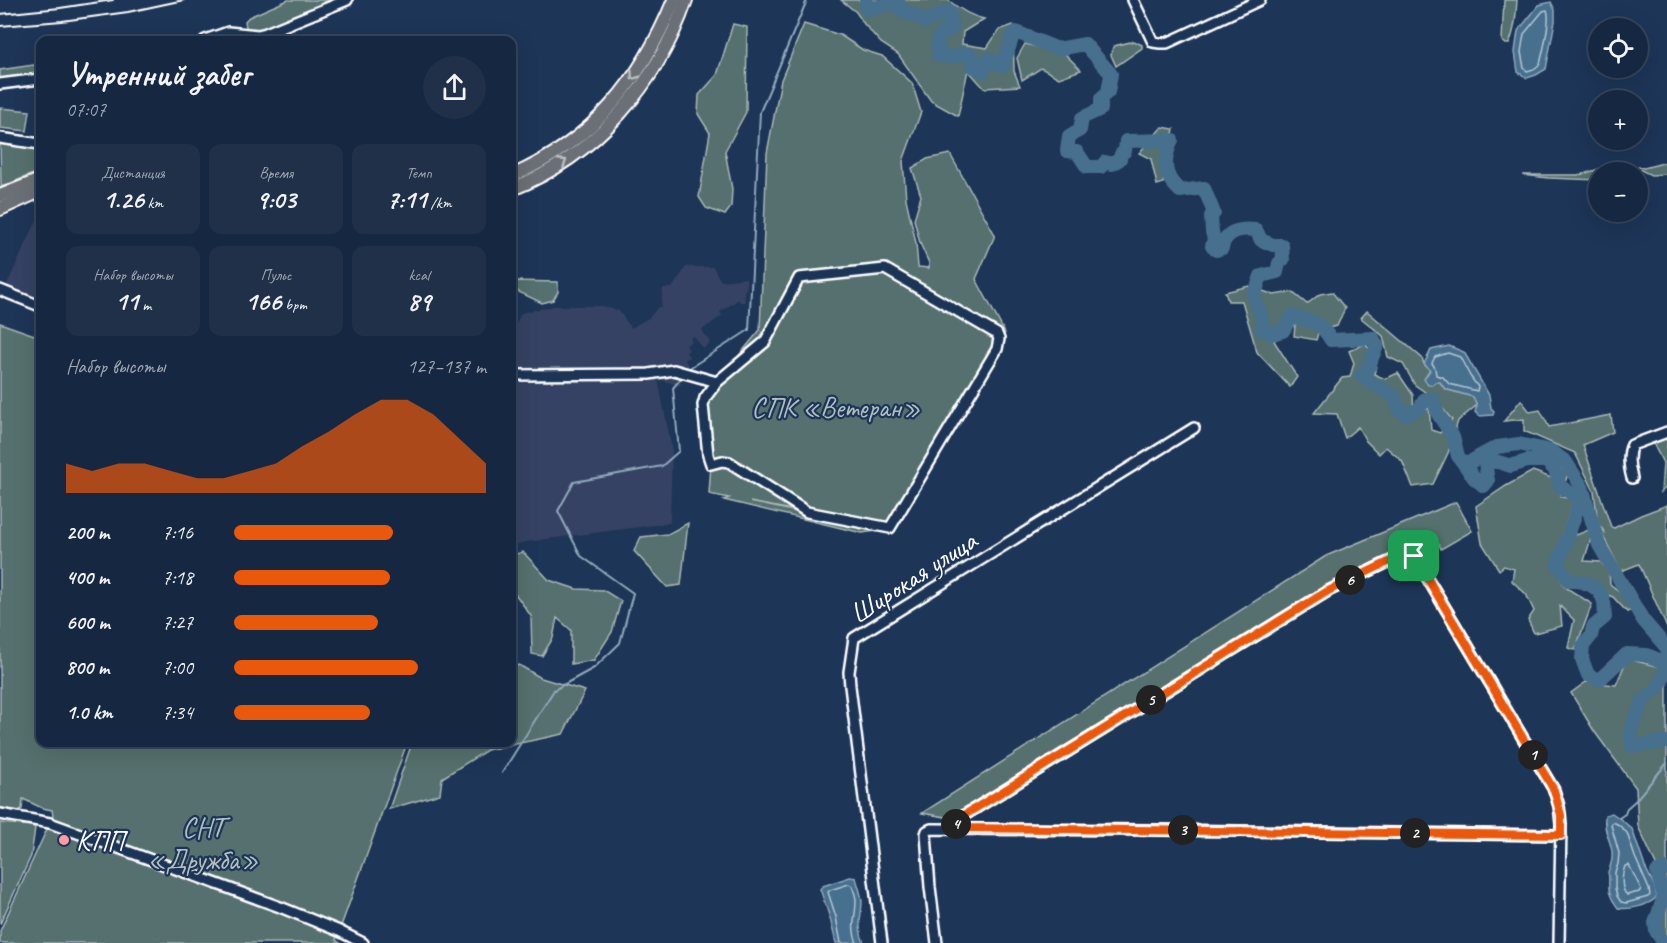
<!DOCTYPE html>
<html lang="ru">
<meta charset="utf-8">
<style>
:root{--surface:#162841;--page:#1f3048;--text:#f1f3f6;--muted:#9ea6b1;--line:#35445a;--accent:#ea580c}
body{margin:0;font-family:Caveat,sans-serif;background:var(--page);color:var(--text);height:100vh;display:flex;flex-direction:column;font-size:22px;white-space:nowrap}
*{box-sizing:border-box;margin:0}
p{font-size:20px;color:var(--muted)}
.icon{flex:none;width:33px;height:33px;fill:none;stroke:currentColor;stroke-width:2;stroke-linecap:round;stroke-linejoin:round}
.map{position:relative;flex:1;overflow:hidden}
.drawer{position:absolute;left:36px;top:36px;width:480px;height:711px;display:flex;flex-direction:column;background:var(--surface);border-radius:12px;box-shadow:0 6px 24px #0002,0 0 0 2px var(--line)}
.drawer>*{flex:none}
.controls{position:absolute;left:1588px;top:18px;display:grid;gap:12px}
.controls a{display:grid;place-items:center;width:60px;height:60px;border-radius:50%;background:var(--surface);box-shadow:0 6px 24px #0002,0 0 0 2px var(--line);font-size:30px}
.pin{position:absolute;display:grid;place-items:center;width:51px;height:51px;color:#fff;margin:-26px;border-radius:12px;box-shadow:0 3px 9px #0006}
.km{position:absolute;width:30px;height:30px;margin:-15px;border-radius:50%;background:#222;color:#fff;font-size:16px;line-height:30px;text-align:center}
.round{display:grid;place-items:center;flex:none;width:63px;height:63px;border-radius:32px;background:var(--page)}
.summary{display:flex;align-items:center;justify-content:space-between;height:102px;padding:0 30px}
h1{font-size:33px;font-weight:700;line-height:45px}
.stats{display:grid;grid-template-columns:repeat(3,1fr);gap:9px;height:102px;padding:6px 30px}
.stats div{display:grid;align-content:center;border-radius:12px;background:var(--page);text-align:center}
.stats b{font-size:26px;font-weight:700}
.stats small{font-size:16px;font-weight:400}
.stats p{font-size:16px}
.chart{height:168px;padding:12px 30px}
.chart p{display:flex;justify-content:space-between}
.chart svg{width:100%;height:108px;margin-top:6px;fill:var(--accent);opacity:.7}
ul{padding:0 30px;list-style:none;font-size:20px}
li{display:grid;grid-template-columns:96px 72px 1fr;align-items:center;height:45px}
li i{height:15px;border-radius:8px;background:var(--accent)}
.map>svg:first-child{display:block}
</style>
<div class="map">
<svg width="1667" height="943" viewBox="0 0 1667 943">
<rect width="100%" height="100%" fill="#1d3557"/>
<filter id="ink" filterUnits="userSpaceOnUse"><feTurbulence type="fractalNoise" baseFrequency=".0167" numOctaves="2"/><feDisplacementMap in="SourceGraphic" scale="12" xChannelSelector="R" yChannelSelector="G"/><feConvolveMatrix kernelMatrix="1 2 1 2 8 2 1 2 1" color-interpolation-filters="sRGB"/></filter>
<g filter="url(#ink)">
<!-- built -->
<g fill="#344363">
<path d="M40,215V311L1,297L39,216Z"/>
<path d="M686,267H713L721,281L746,278L747,286L744,292L745,302H739V299L720,312L722,316L702,330L710,343L703,349L694,336L690,338L692,341L686,345L689,350L686,352L689,357L685,360L689,366L683,372L680,386L658,379L672,450L670,523L525,542L512,546V332L521,313L554,306H602L619,311L631,328L650,317L658,307H661L663,288H672Z"/>
</g>
<!-- green -->
<g fill="#54706e" stroke="#aab8b6" stroke-width="1.5">
<path d="M288,0H331C317,11 306,12 291,17C283,21 264,31 256,30C252,30 249,28 246,27L245,21L249,17Z"/>
<path d="M841,0H948C959,9 970,16 984,19L963,32L962,44L987,48L999,30L1013,25L1014,71L1020,86L984,88L968,70L958,116L931,101L898,54L881,43L864,24L856,12Z"/>
<path d="M1504,0H1517C1516,15 1515,30 1509,44H1506L1502,41Z"/>
<path d="M733,24L747,27L746,112L725,151L732,189L731,207L725,215L706,208L699,197L710,133L698,114L699,95L717,75Z"/>
<path d="M804,24L840,35L863,50L882,56L912,83L921,112L903,161L906,199L916,243L918,267L929,268V263L920,243L914,219L921,196L912,168L927,159L950,154L995,235L976,279L1005,333L997,349L890,528L750,502L869,527L876,531L862,533L724,500L729,498L709,494L711,464L705,398L717,382L760,330L767,153L781,80Z"/>
<path d="M1134,41L1142,45V48L1116,66L1111,55L1114,46Z"/>
<path d="M1025,44L1065,54L1081,70L1059,78L1041,68L1022,80L1017,58Z"/>
<path d="M40,64V77L0,82V70Z"/>
<path d="M0,108L30,111L27,131L0,128Z"/>
<path d="M1162,127L1174,129L1163,183L1157,185L1151,159L1139,153Z"/>
<path d="M0,144L40,150V171L1,187Z"/>
<path d="M1667,162V174L1651,175L1641,170L1634,172H1599V180L1548,178L1523,175H1580L1599,169L1626,165L1644,168Z"/>
<path d="M512,281L558,282V292L553,300L542,303L515,290L512,291Z"/>
<path d="M1249,286L1274,295L1292,292L1307,304L1320,294L1332,292L1345,308L1337,326L1319,330L1316,340L1294,336L1295,325L1274,341L1297,377L1290,387L1257,352L1242,301H1228L1225,292Z"/>
<path d="M1367,311L1422,358L1424,364L1430,370L1427,377L1435,382H1440L1445,389L1474,397L1477,405L1458,421L1448,453L1433,484L1413,487L1402,461L1386,447L1379,454L1366,441L1358,427L1345,438L1337,414L1314,413L1342,378L1350,377L1354,363L1349,351L1365,344L1378,358L1374,374L1385,379L1398,373L1413,395L1414,416L1429,408L1431,430L1440,433L1452,420L1435,399L1415,385L1403,364L1388,357L1383,336L1361,318Z"/>
<path d="M0,323L40,337V742L407,743L336,940L340,943H0V931L53,816L52,810L42,808L23,799L22,809L18,811L0,808Z"/>
<path d="M1521,400L1530,412L1540,410L1549,427L1611,415L1613,432L1583,445L1611,527L1614,528L1641,515L1667,505V628L1639,564L1621,571L1602,534L1605,533L1598,523L1594,491L1575,453L1524,431V419L1504,421Z"/>
<path d="M1667,437V486L1661,492L1663,463L1651,439Z"/>
<path d="M1552,457L1568,474L1560,497L1574,499L1552,565L1565,587L1592,604L1575,650L1568,648L1574,620L1560,606L1562,626L1534,633L1528,620L1534,611L1526,594L1512,581L1514,569L1504,566L1499,570L1482,543L1476,506L1506,486L1533,471L1551,478Z"/>
<path d="M1456,502L1472,531L1441,549L1437,541L1433,542L1430,537L1423,541L1427,548L1429,547L1434,553L1421,560L1406,540L1400,542L1404,550L1334,582L957,813L955,810L949,814L951,818L922,813L1326,556Z"/>
<path d="M688,523L681,585L667,587L634,551L641,537L668,534Z"/>
<path d="M1591,529L1592,535L1584,561L1601,562L1609,572L1610,584L1624,595L1634,609L1627,612L1613,597L1592,589L1587,578L1566,574L1561,565L1569,538Z"/>
<path d="M523,552L549,580L576,589L603,590L621,601L612,632L594,660L571,664V630L557,618L553,638L542,656L532,654L531,616L516,595L512,594V555Z"/>
<path d="M1627,659L1660,667L1667,674V941L1660,932L1657,926L1667,896L1661,876L1638,826L1636,788L1594,731L1571,693L1586,682L1616,685Z"/>
<path d="M519,665L541,678L585,691L563,734L487,750L442,778L440,794L389,809L412,743L512,742V668Z"/>
<path d="M0,823L33,826L35,828L31,856L0,924Z"/>
</g>
<!-- water -->
<g fill="#476f8f" stroke="#91a9bc" stroke-width="1.5">
<path d="M1551,2L1555,10V21L1546,69L1536,75L1527,78L1518,72L1515,52L1518,31L1539,5Z"/>
<path d="M1449,346L1464,352L1489,395L1491,408L1494,411L1493,415L1479,416L1475,412L1477,405L1473,397L1445,389L1440,382H1435L1432,385H1428L1424,379L1430,370L1424,364L1431,350Z"/>
<path d="M1612,813L1623,821L1632,829L1645,867L1655,887L1657,897C1648,906 1630,910 1618,908C1614,902 1609,896 1609,889C1608,882 1610,878 1608,872C1620,846 1602,839 1605,815Z"/>
<path d="M850,877L856,878C858,886 862,895 862,903C861,919 857,927 864,943H836L830,918L820,889L823,886Z"/>
</g>
<g fill="none" stroke-linecap="round" stroke-linejoin="round">
<!-- shore -->
<g stroke="#b5c5d2" stroke-width="1.5">
<path d="M1547,10C1551,19 1543,52 1540,64L1534,69L1527,71L1524,68L1521,52L1524,34L1543,11Z"/>
<path d="M1448,353L1460,357L1470,376L1478,387L1477,391L1449,384L1443,377L1436,375L1435,368L1432,363L1435,357Z"/>
<path d="M1613,822L1619,825L1627,833L1635,857L1649,889L1650,895L1648,897L1626,903L1621,902L1617,896L1615,888V872L1618,864L1619,853L1611,825Z"/>
<path d="M1629,865L1641,889L1639,892L1627,895C1620,888 1622,874 1625,866Z"/>
<path d="M841,943L836,917L828,892L830,890L849,884L852,886C854,891 856,896 856,901C856,917 850,927 857,943"/>
</g>
<!-- stream -->
<g stroke="#91a9bc" stroke-width="2">
<path d="M687,372L691,367L749,330L760,112L807,0"/>
<path d="M502,773L554,690L594,668L620,643L633,593L581,556L558,511L574,482L662,466L679,451L673,388L683,376"/>
<path d="M1619,818L1625,814L1627,808L1635,801L1667,763"/>
</g>
<!-- river -->
<g stroke="#476f8f" stroke-width="14">
<path d="M866,0L867,10L898,1L901,11L917,16L925,22L949,11L952,28C935,35 937,39 939,56L955,57L964,53L973,56L972,66L983,71L989,59L1003,66L1013,35L1016,32L1058,49L1085,44L1111,74L1108,92L1101,98V109L1082,118L1080,130L1069,136L1067,151L1077,152L1087,167H1101L1105,162L1112,164L1120,159L1121,154L1125,151L1126,141L1172,140C1167,151 1163,167 1170,179C1172,183 1177,188 1180,191L1204,188L1214,213L1211,216L1212,232L1214,239L1212,246L1216,250L1222,248C1225,230 1241,228 1256,230L1261,240L1273,245H1282L1283,260L1279,263L1277,272L1261,276L1254,296L1263,321L1262,329L1272,334L1283,331L1292,316C1312,321 1321,322 1331,340L1373,338L1377,346L1371,360L1370,365L1361,376L1394,396L1399,409L1404,414L1419,409L1425,399H1433L1438,414L1453,437L1458,456L1474,478L1484,486L1488,481L1485,463L1495,461L1511,466L1527,461H1546L1555,470L1560,486L1580,499C1574,521 1565,542 1558,565L1569,581C1583,580 1600,586 1604,602C1605,606 1604,612 1605,617L1593,627L1591,636L1583,646L1582,659L1588,675L1599,680L1627,654L1647,655L1663,662L1666,672L1659,686L1642,702L1631,730L1632,746L1667,742"/>
<path d="M1466,465L1480,456L1497,447L1519,444L1551,451L1566,462L1582,487L1599,545L1643,620L1666,647L1667,650"/>
<path d="M1664,943L1656,931L1655,923L1664,896L1657,872L1667,869"/>
</g>
<!-- minor casing -->
<g stroke="#fff" stroke-width="14">
<g id="minor">
<path d="M1133,0L1152,40L1153,42L1160,43H1167L1260,0"/>
<path d="M205,40L228,32L258,35L266,33L347,0"/>
<path d="M0,84L40,79"/>
<path d="M0,138L40,144"/>
<path d="M885,269L997,334L999,339L997,349L890,528L807,512L729,462L722,461L711,464L708,455L703,405L705,398L717,382L765,342L799,278Z"/>
<path d="M0,290L40,306"/>
<path d="M512,375L649,374L674,370L717,382"/>
<path d="M1632,478C1629,467 1627,455 1632,445L1667,432"/>
<path d="M0,814L50,823L280,907L339,931L363,943"/>
<path d="M956,828L958,819L1328,591L1407,553L1414,556L1554,790L1559,806L1561,824L1559,943"/>
<path d="M882,943L850,686L849,672L854,638L1194,428"/>
<path d="M937,943L930,887L926,834L927,831L931,829L1163,830L1561,835"/>
</g>
</g>
<!-- major casing -->
<g stroke="#fff" stroke-width="16">
<g id="major">
<path d="M512,176C594,140 641,81 674,0"/>
<path d="M512,189C595,156 657,85 686,0"/>
<path d="M0,196L40,180"/>
<path d="M0,209L40,191"/>
</g>
</g>
<!-- minor -->
<use href="#minor" stroke="#1d3557" stroke-width="9"/>
<!-- major -->
<use href="#major" stroke="#6b7074" stroke-width="12"/>
<!-- rail -->
<g stroke="#fff" stroke-width="2">
<path d="M0,14L60,8L113,0"/>
<path d="M0,26L62,21L128,12L184,0"/>
</g>
</g>
<!-- one-way arrows -->
<defs><path id="oneway-chevron" d="M-2-3.5L2.5 0L-2 3.5" fill="none" stroke-width="1.6" stroke-linecap="round" stroke-linejoin="round" transform="scale(1.5)"/></defs>
<g stroke="#bcbfc0">
<use href="#oneway-chevron" transform="translate(634 76) rotate(125)"/>
<use href="#oneway-chevron" transform="translate(563 162) rotate(-33)"/>
</g>
</g>
<g fill="none" stroke-linecap="round" stroke-linejoin="round" filter="url(#ink)">
<!-- route casing -->
<g stroke="#fff" stroke-width="12">
<path id="route" d="M1407,553L1414,556L1554,790L1561,815V835L956,828L958,819L1328,591Z"/>
</g>
<!-- route -->
<use href="#route" stroke="#ea580c" stroke-width="8"/>
</g>
<!-- markers -->
<circle fill="#ff9aa2" stroke="#1d3557" stroke-width="2" cx="64" cy="840" r="6"/>
<g text-anchor="middle" dominant-baseline="central" stroke-width="4.5" stroke-linejoin="round" paint-order="stroke">
<!-- park labels -->
<g font-size="28" fill="#b2bfbe" stroke="#1d3557">
<text x="836" y="407">СПК «Ветеран»</text>
<text x="203" y="827">СНТ<tspan x="203" dy="32">«Дружба»</tspan></text>
</g>
<!-- street labels -->
<g font-size="28" fill="#fff" stroke="#1d3557">
<text transform="translate(913 577) rotate(-33)">Широкая улица</text>
</g>
<!-- poi labels -->
<g font-size="28" fill="#fff" stroke="#1d3557" text-anchor="start">
<text x="76" y="840">КПП</text>
</g>
</g>
</svg>
<div class="controls">
<a><svg class="icon" aria-label="locate" viewBox="0 0 24 24"><circle cx="12" cy="12" r="6"/><path d="M12 2v4M12 18v4M2 12h4M18 12h4"/></svg></a>
<a>+</a>
<a>−</a>
</div>
<div class="pin" style="left:1414px;top:556px;background:#1e9e55"><svg class="icon" aria-label="arrive" viewBox="0 0 24 24"><path d="M6 21V4h12l-3 4 3 4H6"/></svg></div>
<b class="km" style="left:1533px;top:755px">1</b>
<b class="km" style="left:1415px;top:833px">2</b>
<b class="km" style="left:1183px;top:830px">3</b>
<b class="km" style="left:956px;top:824px">4</b>
<b class="km" style="left:1151px;top:700px">5</b>
<b class="km" style="left:1350px;top:580px">6</b>
<section class="drawer">
<div class="summary"><div><h1>Утренний забег</h1><p>07:07</p></div><a class="round"><svg class="icon" aria-label="share" viewBox="0 0 24 24"><path d="M12 15V3M7 8l5-5 5 5M5 13v7h14v-7"/></svg></a></div>
<div class="stats">
<div><p>Дистанция</p><b>1.26<small> km</small></b></div>
<div><p>Время</p><b>9:03</b></div>
<div><p>Темп</p><b>7:11<small> /km</small></b></div>
</div>
<div class="stats">
<div><p>Набор высоты</p><b>11<small> m</small></b></div>
<div><p>Пульс</p><b>166<small> bpm</small></b></div>
<div><p>kcal</p><b>89</b></div>
</div>
<div class="chart"><p><span>Набор высоты</span>127–137 m</p>
<svg viewBox="0 0 160 44" preserveAspectRatio="none"><path d="M0 44V32L10 35L20 32L30 32L40 35L50 38L60 38L70 35L80 32L90 25L100 19L110 12L120 6L130 6L140 12L150 22L160 32V44z"/></svg>
</div>
<ul>
<li><b>200 m</b>7:16<i style="width:63%"></i></li>
<li><b>400 m</b>7:18<i style="width:62%"></i></li>
<li><b>600 m</b>7:27<i style="width:57%"></i></li>
<li><b>800 m</b>7:00<i style="width:73%"></i></li>
<li><b>1.0 km</b>7:34<i style="width:54%"></i></li>
</ul>
</section>
</div>
